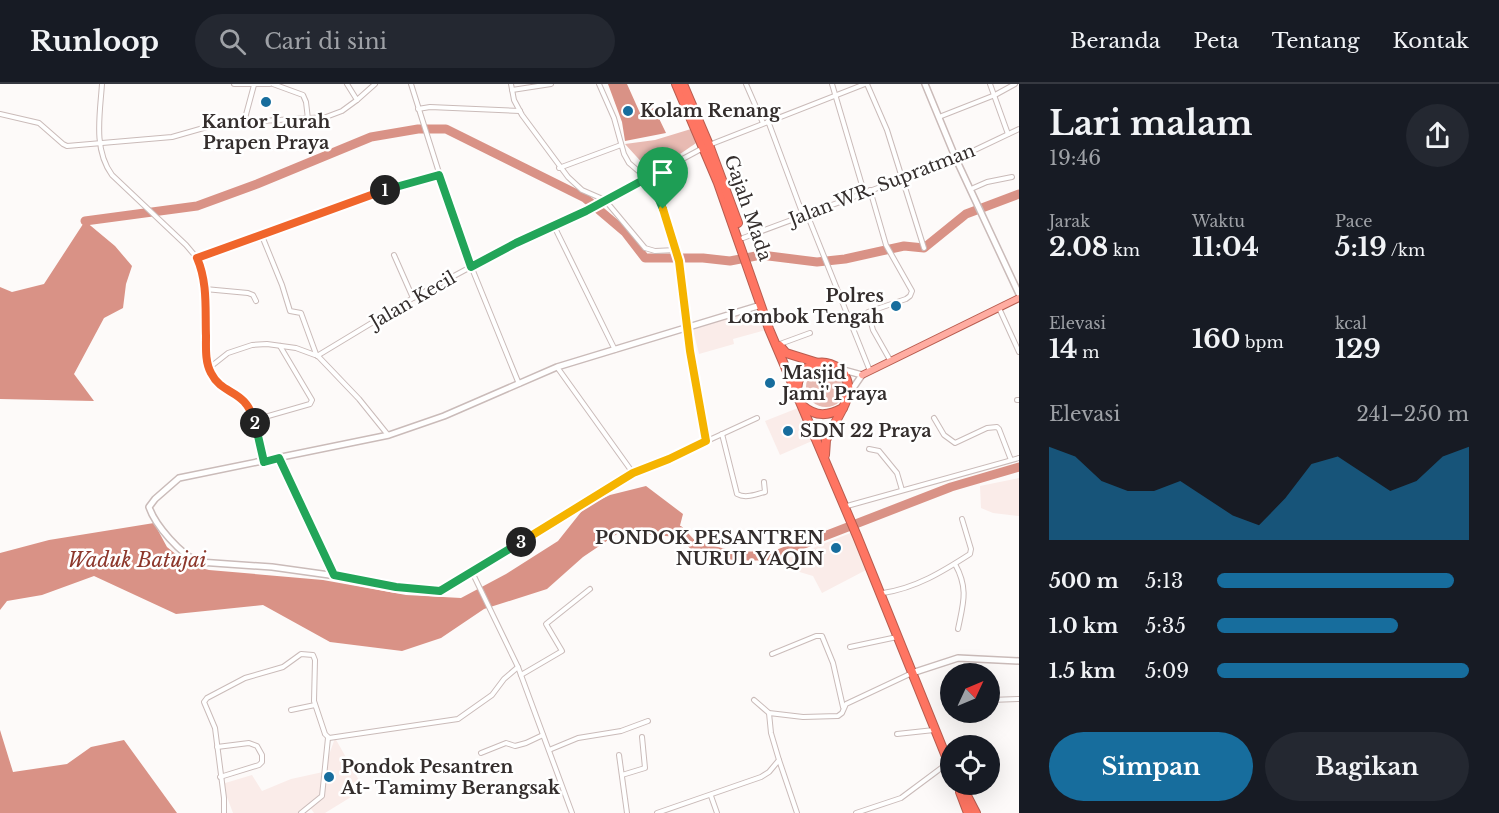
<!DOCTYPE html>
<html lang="id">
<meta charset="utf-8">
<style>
:root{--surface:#171b24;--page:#242831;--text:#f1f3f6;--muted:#9ea1a6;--line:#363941;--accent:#176d9d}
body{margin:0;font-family:"Libre Baskerville",serif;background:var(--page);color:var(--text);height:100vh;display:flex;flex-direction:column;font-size:22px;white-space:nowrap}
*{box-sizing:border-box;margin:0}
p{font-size:20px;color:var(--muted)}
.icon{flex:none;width:33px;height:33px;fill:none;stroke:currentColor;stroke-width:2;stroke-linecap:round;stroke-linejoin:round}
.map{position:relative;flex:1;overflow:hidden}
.panel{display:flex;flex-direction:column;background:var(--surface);width:480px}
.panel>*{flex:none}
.needle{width:39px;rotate:46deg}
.tools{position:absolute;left:940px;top:579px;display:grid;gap:12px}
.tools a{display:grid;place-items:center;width:60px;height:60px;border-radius:50%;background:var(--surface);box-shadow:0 6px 24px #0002;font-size:30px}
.pin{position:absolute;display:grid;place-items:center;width:51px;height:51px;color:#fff;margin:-62px -26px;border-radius:50% 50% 50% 0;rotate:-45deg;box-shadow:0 0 6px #0007}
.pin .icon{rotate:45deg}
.km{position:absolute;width:30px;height:30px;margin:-15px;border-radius:50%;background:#222;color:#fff;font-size:16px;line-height:30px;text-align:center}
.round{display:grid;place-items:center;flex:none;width:63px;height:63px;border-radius:32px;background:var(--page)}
.overview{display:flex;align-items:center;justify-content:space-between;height:102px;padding:0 30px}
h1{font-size:33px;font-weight:800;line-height:45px}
.stats{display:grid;grid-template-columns:repeat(3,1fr);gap:9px;height:102px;padding:6px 30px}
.stats div{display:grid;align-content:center}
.stats b{font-size:26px;font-weight:800}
.stats small{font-size:16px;font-weight:400}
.stats p{font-size:16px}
.chart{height:168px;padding:12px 30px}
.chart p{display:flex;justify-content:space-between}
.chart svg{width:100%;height:108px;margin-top:6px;fill:var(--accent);opacity:.7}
.primary-button{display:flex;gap:12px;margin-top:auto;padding:12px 30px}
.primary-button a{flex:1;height:69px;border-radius:36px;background:var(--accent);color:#fff;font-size:24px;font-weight:800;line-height:69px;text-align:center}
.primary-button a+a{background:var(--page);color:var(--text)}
ul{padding:0 30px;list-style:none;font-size:20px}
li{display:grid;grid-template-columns:96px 72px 1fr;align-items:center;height:45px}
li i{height:15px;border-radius:8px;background:var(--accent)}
header{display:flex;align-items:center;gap:36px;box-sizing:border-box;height:84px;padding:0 30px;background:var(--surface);border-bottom:2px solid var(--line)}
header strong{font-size:28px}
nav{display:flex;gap:33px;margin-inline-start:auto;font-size:21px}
.search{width:420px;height:54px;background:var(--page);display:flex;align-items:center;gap:15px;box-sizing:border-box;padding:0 21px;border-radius:33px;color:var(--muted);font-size:22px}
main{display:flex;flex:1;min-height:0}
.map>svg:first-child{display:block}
</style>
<header>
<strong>Runloop</strong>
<div class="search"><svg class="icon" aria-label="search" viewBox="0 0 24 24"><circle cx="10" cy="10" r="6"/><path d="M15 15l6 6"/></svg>Cari di sini</div>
<nav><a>Beranda</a><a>Peta</a><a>Tentang</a><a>Kontak</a></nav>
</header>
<main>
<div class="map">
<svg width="1019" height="729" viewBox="0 0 1019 729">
<rect width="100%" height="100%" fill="#fdfaf9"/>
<!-- built -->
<g fill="#faece9">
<path d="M762,225L769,245L733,255L734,260L699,270L692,242Z"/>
<path d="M798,324L812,357L780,371L765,337Z"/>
<path d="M1019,394V432L993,429L981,424L980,402Z"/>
<path d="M853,448L868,485L822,509L813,492L773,480Z"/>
<path d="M335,654L364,705L325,729H314L309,722L300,729H233L222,700L252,691L262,707L291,695L323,688Z"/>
</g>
<!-- green -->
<g fill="#e8bab2">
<path d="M691,45L696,59C682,69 664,82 646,83L625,60L655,56Z"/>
<circle cx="826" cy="303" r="20"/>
</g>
<!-- water -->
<g fill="#d99286">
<path d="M608,0H627L640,29L654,24L666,49L625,57L622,38Z"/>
<path d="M85,137L115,162L132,182L126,200L123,224L104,234L74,290L94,317L0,315V203L12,208L44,200Z"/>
<path d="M646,402L683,430L677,453L620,448L583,473L547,505L484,525L441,554L402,567L330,558L263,521L176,530L94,492L42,511L7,517L0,526V469L49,456L154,439L167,463L189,481L209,486L323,496L406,511L461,514L506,490L558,457L585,423L610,411Z"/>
<path d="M0,646L13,688L67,680L91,663L124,656L177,729H0Z"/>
</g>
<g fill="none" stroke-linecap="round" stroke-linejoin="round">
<!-- river -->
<g stroke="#d99286" stroke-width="9">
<path d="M85,137L197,122L257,100L371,53L418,45H446L585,114L625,148L645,174H703L730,177L761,171L817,178L845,175L904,162L924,164L966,130L1019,110"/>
<path d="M679,446L693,461L735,472H773L951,403L1019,383"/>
</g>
<!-- street casing -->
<g stroke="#cabbb9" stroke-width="6">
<g id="street">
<path d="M102,0C100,30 93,65 112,91L186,161L197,174L205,205L206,266L209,285L216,296L242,314L249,322L264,377"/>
<path d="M234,0H270"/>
<path d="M273,0L303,11L306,18L308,35"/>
<path d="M347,0L357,16"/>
<path d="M411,0L460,155L519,300"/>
<path d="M511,0L514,16L522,31L568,93L582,106L605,116L645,164L655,167L676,166"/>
<path d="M599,0L614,34L624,70L629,79L650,97L671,145L679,177L690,267L707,357L757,334"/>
<path d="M746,0L763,39"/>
<path d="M832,0L864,108"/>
<path d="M867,0L887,46L924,164"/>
<path d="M990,0L1008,50"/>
<path d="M512,6L551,0"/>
<path d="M418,25L430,23L520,27"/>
<path d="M0,30L39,39L63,60L67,62L172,53L207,43L244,38L326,33L342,27L357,16L375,0"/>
<path d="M939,33L995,11L1015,0"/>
<path d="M768,37L803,131"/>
<path d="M244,38L254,1"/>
<path d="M709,61L865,0"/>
<path d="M559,84L621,61"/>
<path d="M971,105L987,98L1012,93"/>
<path d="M870,106L886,161L912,207L910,212L906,215L868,228L873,246L890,276"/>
<path d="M807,130L870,287"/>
<path d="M554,142L615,266"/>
<path d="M262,152L282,201L290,227L301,229L316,270L359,315L388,351"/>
<path d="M743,154L956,75L1019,45"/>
<path d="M394,171L413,214"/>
<path d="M197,174L360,114L439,91"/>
<path d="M205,205L248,209L253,211L256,217"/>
<path d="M999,224L1019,268"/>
<path d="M780,260L810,249"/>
<path d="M317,272L413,214L491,172L586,127L703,64"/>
<path d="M557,283L633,389"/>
<path d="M209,284L228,269L252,261L267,260L296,264L315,271"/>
<path d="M1017,316H1019"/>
<path d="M934,334L944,351L955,359L987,344L997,343L999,345L1011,376"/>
<path d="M254,336L310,320L312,316L280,262"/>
<path d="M722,350L737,410C746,415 756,410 765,408L764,398"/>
<path d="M869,365L879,367L897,389L902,406"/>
<path d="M279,374L334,491"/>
<path d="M847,422L1019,374"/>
<path d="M955,480C969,505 963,520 958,545"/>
<path d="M472,488L518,583L572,729"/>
<path d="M883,509C916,504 942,488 970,470L971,465L962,435"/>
<path d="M850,563L897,553"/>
<path d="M772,570L816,552H822L833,579L843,623"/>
<path d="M521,591L562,567L546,540L590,505"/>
<path d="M754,616L769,629L803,633L838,632L842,629L846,620L912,589"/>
<path d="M990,616L1019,615"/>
<path d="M291,626L315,621"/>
<path d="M897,650L934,646"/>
<path d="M217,663L249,659L257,662L262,671V678L259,681L220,693"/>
<path d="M549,666L578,654L621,647L648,637"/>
<path d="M481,669L506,659L515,662L526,659L543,651"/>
<path d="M619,671L627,729"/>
<path d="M779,676L797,729"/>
<path d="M622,691L645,684L642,653"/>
<path d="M711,712L717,729"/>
<path d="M224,729V714L215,644L204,618L207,614L245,594L283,583L301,570L313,571L315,576L314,617L325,650L329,654L458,635L492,611L504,595L518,583"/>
<path d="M301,729L322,712L328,654"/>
<path d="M657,729L761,693L769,688L779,676L771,649L769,629"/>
<path d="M856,729L901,714L948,679"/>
</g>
</g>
<!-- secondary casing -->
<g stroke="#cabbb9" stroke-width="8">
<g id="secondary">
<path d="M925,0L956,75L1019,210"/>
<path d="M840,285L862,291L849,310"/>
<path d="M707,357L618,397L440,507L396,503L358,495L272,483L199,478C181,471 155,441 149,423L155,415L179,394L389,351L444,332L557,283L761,221"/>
<path d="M912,589L958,574L1019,577"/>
</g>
</g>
<!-- primary casing -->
<g stroke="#b85c4f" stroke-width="8">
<path id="primary" d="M862,291L1019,214"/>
</g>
<!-- highway casing -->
<g stroke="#b85c4f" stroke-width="10">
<g id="highway">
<path d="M676,0L718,99L769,245L857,452L951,685"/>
<path d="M683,0L709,61L738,139"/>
<path d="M780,262L786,269L818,279"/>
<path d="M797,305C801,260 867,277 843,324C828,332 816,333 803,322"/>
<path d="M825,371L826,356L843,324"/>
<path d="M961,700L976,729"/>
<path d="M960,708L968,729"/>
</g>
</g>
<!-- street -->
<use href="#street" stroke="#fff" stroke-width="4"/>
<!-- secondary -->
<use href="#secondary" stroke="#fff" stroke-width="5"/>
<!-- primary -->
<use href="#primary" stroke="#ffaca1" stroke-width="6"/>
<!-- highway -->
<use href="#highway" stroke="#ff7562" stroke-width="8"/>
</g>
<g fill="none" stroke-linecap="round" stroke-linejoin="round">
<!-- split-1 casing -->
<g stroke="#fff" stroke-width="12">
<path id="split-1" d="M385,106L439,91L471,183L516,159L586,127L647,94L653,102L663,125"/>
</g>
<!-- split-2 casing -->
<g stroke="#fff" stroke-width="12">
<path id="split-2" d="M255,339C245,303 223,313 211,289C205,278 206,264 206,252C205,226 208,199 197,174L385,106"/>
</g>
<!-- split-3 casing -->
<g stroke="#fff" stroke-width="12">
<path id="split-3" d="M255,339L264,378L279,374L334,491L396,503L440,507L521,458"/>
</g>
<!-- split-4 casing -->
<g stroke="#fff" stroke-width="12">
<path id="split-4" d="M521,458L633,389L669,375L706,357L690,267L679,177L663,125"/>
</g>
<!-- split-1 -->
<use href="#split-1" stroke="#22a559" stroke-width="8"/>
<!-- split-2 -->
<use href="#split-2" stroke="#f0652b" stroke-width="8"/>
<!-- split-3 -->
<use href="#split-3" stroke="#22a559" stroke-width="8"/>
<!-- split-4 -->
<use href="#split-4" stroke="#f5b400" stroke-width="8"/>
</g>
<!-- markers -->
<g fill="#176d9d" stroke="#fff" stroke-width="2">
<circle cx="266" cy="18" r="6"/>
<circle cx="628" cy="27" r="6"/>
<circle cx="896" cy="222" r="6"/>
<circle cx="770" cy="299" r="6"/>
<circle cx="788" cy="347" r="6"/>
<circle cx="836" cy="464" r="6"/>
<circle cx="329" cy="693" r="6"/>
</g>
<g text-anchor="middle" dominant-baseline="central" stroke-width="5" stroke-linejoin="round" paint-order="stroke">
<!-- poi labels -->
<g font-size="18" font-weight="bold" fill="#342e2d" stroke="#fff" text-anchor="start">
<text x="640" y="27">Kolam Renang</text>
<text x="266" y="38" text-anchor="middle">Kantor Lurah<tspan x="266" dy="21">Prapen Praya</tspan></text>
<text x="884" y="212" text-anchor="end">Polres<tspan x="884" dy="21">Lombok Tengah</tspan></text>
<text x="782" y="289">Masjid<tspan x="782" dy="21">Jami' Praya</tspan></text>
<text x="800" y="347">SDN 22 Praya</text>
<text x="824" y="454" text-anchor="end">PONDOK PESANTREN<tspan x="824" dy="21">NURUL YAQIN</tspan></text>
<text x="341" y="683">Pondok Pesantren<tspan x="341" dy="21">At- Tamimy Berangsak</tspan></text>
</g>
<!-- street labels -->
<g font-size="18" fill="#342e2d" stroke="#fff">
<text transform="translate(882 101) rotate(-21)">Jalan WR. Supratman</text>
<text transform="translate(748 124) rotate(71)">Gajah Mada</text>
<text transform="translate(413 216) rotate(-30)">Jalan Kecil</text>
</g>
<!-- water labels -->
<g font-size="20" font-style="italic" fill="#8d382c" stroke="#fff">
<text x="137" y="476">Waduk Batujai</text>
</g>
</g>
</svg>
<div class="tools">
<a><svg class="needle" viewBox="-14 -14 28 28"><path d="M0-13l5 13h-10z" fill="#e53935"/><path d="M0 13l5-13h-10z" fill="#9ea1a6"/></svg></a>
<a><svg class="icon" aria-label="locate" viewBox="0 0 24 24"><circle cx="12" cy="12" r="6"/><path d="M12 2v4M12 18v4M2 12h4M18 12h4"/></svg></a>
</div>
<div class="pin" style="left:663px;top:125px;background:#1e9e55"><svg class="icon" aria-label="arrive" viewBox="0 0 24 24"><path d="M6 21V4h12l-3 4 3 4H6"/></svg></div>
<b class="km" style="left:385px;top:106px">1</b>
<b class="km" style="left:255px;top:339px">2</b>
<b class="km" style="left:521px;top:458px">3</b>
</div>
<section class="panel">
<div class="overview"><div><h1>Lari malam</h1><p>19:46</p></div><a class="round"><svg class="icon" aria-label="share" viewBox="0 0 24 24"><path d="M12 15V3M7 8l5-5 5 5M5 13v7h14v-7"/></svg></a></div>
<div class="stats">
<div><p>Jarak</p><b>2.08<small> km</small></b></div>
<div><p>Waktu</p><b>11:04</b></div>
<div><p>Pace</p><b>5:19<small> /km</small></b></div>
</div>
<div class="stats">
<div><p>Elevasi</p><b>14<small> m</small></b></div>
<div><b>160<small> bpm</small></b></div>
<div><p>kcal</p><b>129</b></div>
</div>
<div class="chart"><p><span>Elevasi</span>241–250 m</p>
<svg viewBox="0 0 160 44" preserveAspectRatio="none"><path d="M0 44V6L10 10L20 20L30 24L40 24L50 20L60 27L70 34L80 38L90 27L100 13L110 10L120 17L130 24L140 20L150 10L160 6V44z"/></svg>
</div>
<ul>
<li><b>500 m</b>5:13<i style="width:94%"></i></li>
<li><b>1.0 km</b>5:35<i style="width:72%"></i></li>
<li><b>1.5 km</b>5:09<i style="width:100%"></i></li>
</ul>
<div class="primary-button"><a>Simpan</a><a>Bagikan</a></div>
</section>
</main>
